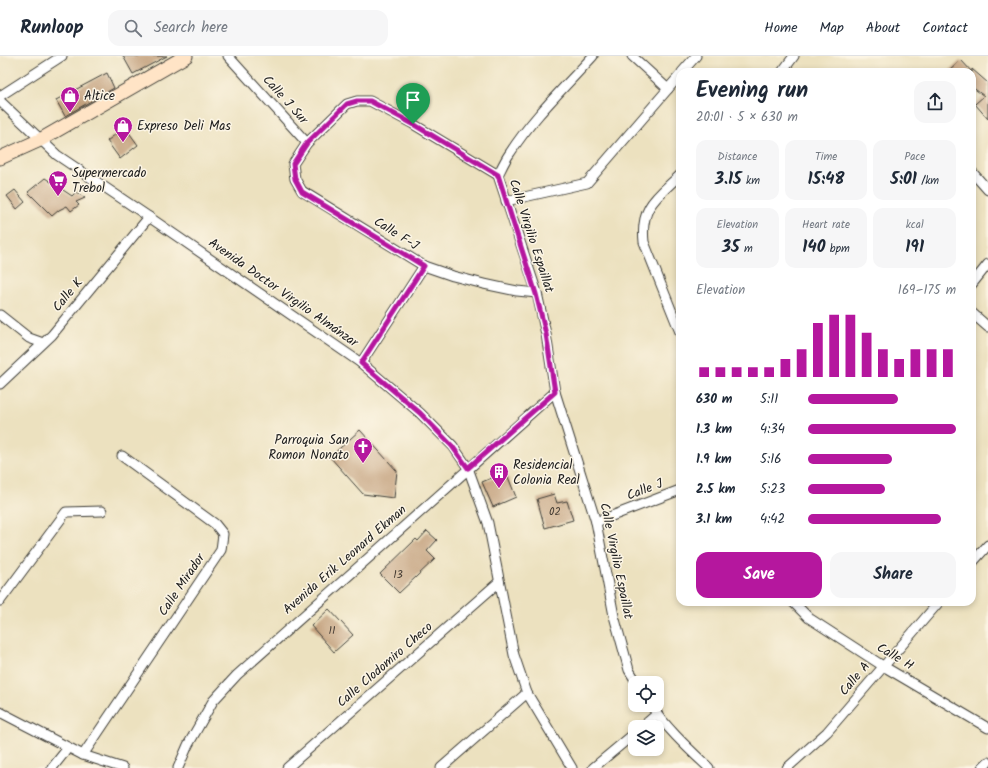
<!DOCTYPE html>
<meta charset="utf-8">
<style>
:root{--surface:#fff;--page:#f6f6f7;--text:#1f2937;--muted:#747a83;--line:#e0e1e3;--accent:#b5179e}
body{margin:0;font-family:Kalam,sans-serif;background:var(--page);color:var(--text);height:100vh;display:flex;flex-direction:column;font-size:15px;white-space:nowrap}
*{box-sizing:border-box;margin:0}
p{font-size:13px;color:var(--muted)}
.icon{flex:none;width:22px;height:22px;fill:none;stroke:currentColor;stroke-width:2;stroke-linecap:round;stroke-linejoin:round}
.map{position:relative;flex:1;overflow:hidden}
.details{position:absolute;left:676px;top:12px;width:300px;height:538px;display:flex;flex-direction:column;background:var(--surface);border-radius:12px;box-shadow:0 2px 6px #0003}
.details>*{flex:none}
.buttons{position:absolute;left:628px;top:620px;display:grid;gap:8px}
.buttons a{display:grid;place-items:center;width:36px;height:36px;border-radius:8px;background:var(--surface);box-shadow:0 2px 6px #0003;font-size:20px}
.pin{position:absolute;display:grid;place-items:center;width:34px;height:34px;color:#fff;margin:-41px -17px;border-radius:50% 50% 50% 0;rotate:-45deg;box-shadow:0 0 4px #0007}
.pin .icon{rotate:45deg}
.round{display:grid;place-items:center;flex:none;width:42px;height:42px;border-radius:12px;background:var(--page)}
.headline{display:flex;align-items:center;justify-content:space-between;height:68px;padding:0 20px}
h1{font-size:22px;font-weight:600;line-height:30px}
.stats{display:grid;grid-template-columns:repeat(3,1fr);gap:6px;height:68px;padding:4px 20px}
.stats div{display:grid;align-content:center;border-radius:10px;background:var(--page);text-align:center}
.stats b{font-size:17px;font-weight:600}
.stats small{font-size:11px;font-weight:400}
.stats p{font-size:11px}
.chart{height:112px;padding:8px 20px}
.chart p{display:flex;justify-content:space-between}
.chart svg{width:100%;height:72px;margin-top:4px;stroke:var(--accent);stroke-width:6}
.action{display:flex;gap:8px;margin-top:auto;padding:8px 20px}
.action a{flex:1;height:46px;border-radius:12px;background:var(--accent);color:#fff;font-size:16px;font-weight:600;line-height:46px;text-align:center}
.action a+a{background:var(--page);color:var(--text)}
ul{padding:0 20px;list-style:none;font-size:13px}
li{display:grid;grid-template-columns:64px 48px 1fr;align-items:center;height:30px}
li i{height:10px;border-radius:5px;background:var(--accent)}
header{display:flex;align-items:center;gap:24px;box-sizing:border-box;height:56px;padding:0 20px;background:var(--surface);border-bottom:1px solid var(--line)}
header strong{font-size:19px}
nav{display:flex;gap:22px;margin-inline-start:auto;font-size:14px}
.search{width:280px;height:36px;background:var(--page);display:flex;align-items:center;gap:10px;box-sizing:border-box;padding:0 14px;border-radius:12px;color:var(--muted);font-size:15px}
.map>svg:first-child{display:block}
</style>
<header>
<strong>Runloop</strong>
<div class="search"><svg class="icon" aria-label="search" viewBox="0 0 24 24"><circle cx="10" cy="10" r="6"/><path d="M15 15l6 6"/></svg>Search here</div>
<nav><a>Home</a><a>Map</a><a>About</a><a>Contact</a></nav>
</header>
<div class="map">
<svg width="988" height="712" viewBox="0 0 988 712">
<rect width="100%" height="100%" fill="#fcf5e5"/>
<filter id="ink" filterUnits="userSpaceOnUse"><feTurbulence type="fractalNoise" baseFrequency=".025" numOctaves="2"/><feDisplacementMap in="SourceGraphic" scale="8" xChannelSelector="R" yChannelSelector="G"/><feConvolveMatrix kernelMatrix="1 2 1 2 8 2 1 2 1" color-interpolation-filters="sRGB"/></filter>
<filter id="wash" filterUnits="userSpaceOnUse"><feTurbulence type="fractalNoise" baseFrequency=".012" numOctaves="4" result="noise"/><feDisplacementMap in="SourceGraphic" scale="16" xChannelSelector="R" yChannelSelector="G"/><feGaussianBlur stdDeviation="0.9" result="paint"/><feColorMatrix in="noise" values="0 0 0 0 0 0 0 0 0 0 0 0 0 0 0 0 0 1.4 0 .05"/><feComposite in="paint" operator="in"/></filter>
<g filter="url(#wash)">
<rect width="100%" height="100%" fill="#ece1bf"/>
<g id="blocks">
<!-- building -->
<g fill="#c3a07d">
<path d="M123,0H167L133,18Z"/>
<path d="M961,4L972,16V13L988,27V63L975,48L984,40L972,31V16H948Z"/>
<path d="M107,17L114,32L65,60L56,44Z"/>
<path d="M125,71L138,89L120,103L107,85Z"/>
<path d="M45,122L72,140L76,136L85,142L76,146L79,149L71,155L67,150L59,154L52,160L28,136Z"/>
<path d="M15,134L25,146L17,153L7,140Z"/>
<path d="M360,374L397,415L394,442L363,438L330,401Z"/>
<path d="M506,416L516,441L493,451L482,426Z"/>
<path d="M554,438L557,447L567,445L573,464L545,472L537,443Z"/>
<path d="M427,475L437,484L427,495L435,503L399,537L380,518L416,483L418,485Z"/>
<path d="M329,553L353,579L334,596L311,570Z"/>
</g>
</g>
</g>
<g filter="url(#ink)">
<use href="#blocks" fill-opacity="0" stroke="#3b3a34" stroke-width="1"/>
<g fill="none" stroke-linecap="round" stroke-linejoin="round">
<!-- street casing -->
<g stroke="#3b3a34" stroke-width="11">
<g id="street">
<path d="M228,0L307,87"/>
<path d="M593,0C565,31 533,61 510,97C505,104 502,111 498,119L537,237L546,278L555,336L596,466L614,560L629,614L637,627"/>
<path d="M632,0L668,33"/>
<path d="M682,16L696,0"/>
<path d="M782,16L794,0"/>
<path d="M0,40L62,0"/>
<path d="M0,45L57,99L149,161L361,307L420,357L453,390L468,412L488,467L514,599L527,637L572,712"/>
<path d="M972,116L988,134"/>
<path d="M498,119L413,68L370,45H357L347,48L307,87L293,108L295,123L302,135L424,210L453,220L484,228L517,235L537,237"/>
<path d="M680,119C657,141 640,150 644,186L680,276"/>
<path d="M506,145L587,127L680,19"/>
<path d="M972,228L988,208"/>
<path d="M972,257L988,271"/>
<path d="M0,259L29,282L43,287"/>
<path d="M361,307L424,210"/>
<path d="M0,328L52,279L149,161"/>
<path d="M596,466L680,434"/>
<path d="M972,507L988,489"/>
<path d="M0,545L66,456L102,455"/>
<path d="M793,546L809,562L883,610L988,672"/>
<path d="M651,649C665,671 690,694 709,712"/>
<path d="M0,656L83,699L123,712"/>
<path d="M642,671L657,658"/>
<path d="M83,699L221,494L223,478L215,468L122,400"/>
<path d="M52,712L68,692"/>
<path d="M178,712L188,689L213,645L237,619L555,336"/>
<path d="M287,712L499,526"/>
<path d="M441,712L527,637"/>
<path d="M593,712L635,677"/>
<path d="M787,712L827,676L939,546"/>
<path d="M982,712L988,706"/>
</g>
</g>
<!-- secondary casing -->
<g stroke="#3b3a34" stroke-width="15">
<path id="secondary" d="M0,102L40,84L186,0"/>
</g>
<!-- street -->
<use href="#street" stroke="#fff" stroke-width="9"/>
<!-- secondary -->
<use href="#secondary" stroke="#ffe4c6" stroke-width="13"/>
</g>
</g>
<g fill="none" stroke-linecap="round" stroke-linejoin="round" filter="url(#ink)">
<!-- route casing -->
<g stroke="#fff" stroke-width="8">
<path id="route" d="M357,45H370L413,68L498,119L536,238L546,278L555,336L468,412L452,390L420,357L361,307L424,210L302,136L295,123L293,108L307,87L347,48Z"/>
</g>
<!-- route -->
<use href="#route" stroke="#b5179e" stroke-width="5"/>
</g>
<!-- icons -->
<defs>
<g id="shop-pin" transform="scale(1)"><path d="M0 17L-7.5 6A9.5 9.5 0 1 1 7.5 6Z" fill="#b5179e" stroke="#fcf5e5"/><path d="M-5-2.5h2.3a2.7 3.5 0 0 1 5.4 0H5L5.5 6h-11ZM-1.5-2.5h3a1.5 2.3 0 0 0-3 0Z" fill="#fff"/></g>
<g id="supermarket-pin" transform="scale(1)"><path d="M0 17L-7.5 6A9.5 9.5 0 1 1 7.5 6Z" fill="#b5179e" stroke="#fcf5e5"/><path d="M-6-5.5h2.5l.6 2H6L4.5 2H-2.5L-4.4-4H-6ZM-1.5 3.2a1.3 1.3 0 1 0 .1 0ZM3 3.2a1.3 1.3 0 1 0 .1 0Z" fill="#fff"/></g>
<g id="church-pin" transform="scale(1)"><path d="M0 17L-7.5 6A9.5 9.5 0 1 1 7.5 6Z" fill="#b5179e" stroke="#fcf5e5"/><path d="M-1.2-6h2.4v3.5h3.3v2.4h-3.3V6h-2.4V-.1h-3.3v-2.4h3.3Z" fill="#fff"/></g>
<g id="building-pin" transform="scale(1)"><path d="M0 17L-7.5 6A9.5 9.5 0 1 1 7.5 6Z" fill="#b5179e" stroke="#fcf5e5"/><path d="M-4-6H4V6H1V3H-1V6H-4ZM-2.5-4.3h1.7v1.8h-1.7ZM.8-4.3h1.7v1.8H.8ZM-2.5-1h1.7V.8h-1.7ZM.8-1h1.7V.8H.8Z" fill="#fff"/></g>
</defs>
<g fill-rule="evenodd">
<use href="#shop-pin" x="70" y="40"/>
<use href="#shop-pin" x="123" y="70"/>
<use href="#supermarket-pin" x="58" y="124"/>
<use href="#church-pin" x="363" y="391"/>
<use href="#building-pin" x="499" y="416"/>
</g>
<g text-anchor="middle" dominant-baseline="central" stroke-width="3" stroke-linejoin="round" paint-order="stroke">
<!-- number labels -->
<g font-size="11" fill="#463d34">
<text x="555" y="456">02</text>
<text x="398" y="519">13</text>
<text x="332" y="575">11</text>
</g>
<!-- poi labels -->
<g font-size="13" fill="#1c1c1c" stroke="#fcf5e5" text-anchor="start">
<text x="84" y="40">Altice</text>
<text x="137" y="70">Expreso Deli Mas</text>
<text x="72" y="117">Supermercado<tspan x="72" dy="15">Trebol</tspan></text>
<text x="349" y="384" text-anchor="end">Parroquia San<tspan x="349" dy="15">Romon Nonato</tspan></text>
<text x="513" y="409">Residencial<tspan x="513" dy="15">Colonia Real</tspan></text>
</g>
<!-- street labels -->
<g font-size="13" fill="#1c1c1c" stroke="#fcf5e5">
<text transform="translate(285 44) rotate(48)">Calle J Sur</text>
<text transform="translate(396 178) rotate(32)">Calle F-J</text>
<text transform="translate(531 180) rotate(72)">Calle Virgilio Espaillat</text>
<text transform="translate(283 237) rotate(35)">Avenida Doctor Virgilio Almánzar</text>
<text transform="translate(68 239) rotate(-50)">Calle K</text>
<text transform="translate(645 434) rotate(-21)">Calle J</text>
<text transform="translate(345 504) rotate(-41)">Avenida Erik Leonard Ekman</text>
<text transform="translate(616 505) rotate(78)">Calle Virgilio Espaillat</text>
<text transform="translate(182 529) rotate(-56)">Calle Mirador</text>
<text transform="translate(895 601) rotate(31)">Calle H</text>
<text transform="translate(385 609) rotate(-41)">Calle Clodomiro Checo</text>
<text transform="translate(855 623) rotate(-50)">Calle A</text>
</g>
</g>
</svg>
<div class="buttons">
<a><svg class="icon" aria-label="locate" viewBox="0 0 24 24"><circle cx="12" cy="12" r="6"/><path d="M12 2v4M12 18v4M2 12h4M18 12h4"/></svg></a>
<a><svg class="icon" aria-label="layers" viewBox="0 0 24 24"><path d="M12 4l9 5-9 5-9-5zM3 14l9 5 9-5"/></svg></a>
</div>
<div class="pin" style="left:413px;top:68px;background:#1e9e55"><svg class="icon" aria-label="arrive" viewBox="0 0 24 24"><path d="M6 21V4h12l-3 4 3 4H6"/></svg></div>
<section class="details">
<div class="headline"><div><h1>Evening run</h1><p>20:01 · 5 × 630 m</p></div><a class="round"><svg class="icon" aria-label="share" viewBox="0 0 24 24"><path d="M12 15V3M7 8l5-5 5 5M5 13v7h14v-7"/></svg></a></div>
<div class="stats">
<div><p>Distance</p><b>3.15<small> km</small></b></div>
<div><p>Time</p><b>15:48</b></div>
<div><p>Pace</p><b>5:01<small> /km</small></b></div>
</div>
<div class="stats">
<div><p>Elevation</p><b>35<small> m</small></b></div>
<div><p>Heart rate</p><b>140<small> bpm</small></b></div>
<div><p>kcal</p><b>191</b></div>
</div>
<div class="chart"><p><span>Elevation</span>169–175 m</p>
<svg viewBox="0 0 160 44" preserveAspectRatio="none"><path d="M5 44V38M15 44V38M25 44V38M35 44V38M45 44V38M55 44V33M65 44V27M75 44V11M85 44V6M95 44V6M105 44V17M115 44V27M125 44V33M135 44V27M145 44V27M155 44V27"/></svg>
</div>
<ul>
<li><b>630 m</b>5:11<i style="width:61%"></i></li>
<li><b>1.3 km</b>4:34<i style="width:100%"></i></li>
<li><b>1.9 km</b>5:16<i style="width:57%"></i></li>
<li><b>2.5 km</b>5:23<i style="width:52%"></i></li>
<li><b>3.1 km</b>4:42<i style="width:90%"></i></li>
</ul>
<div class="action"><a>Save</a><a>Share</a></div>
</section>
</div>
